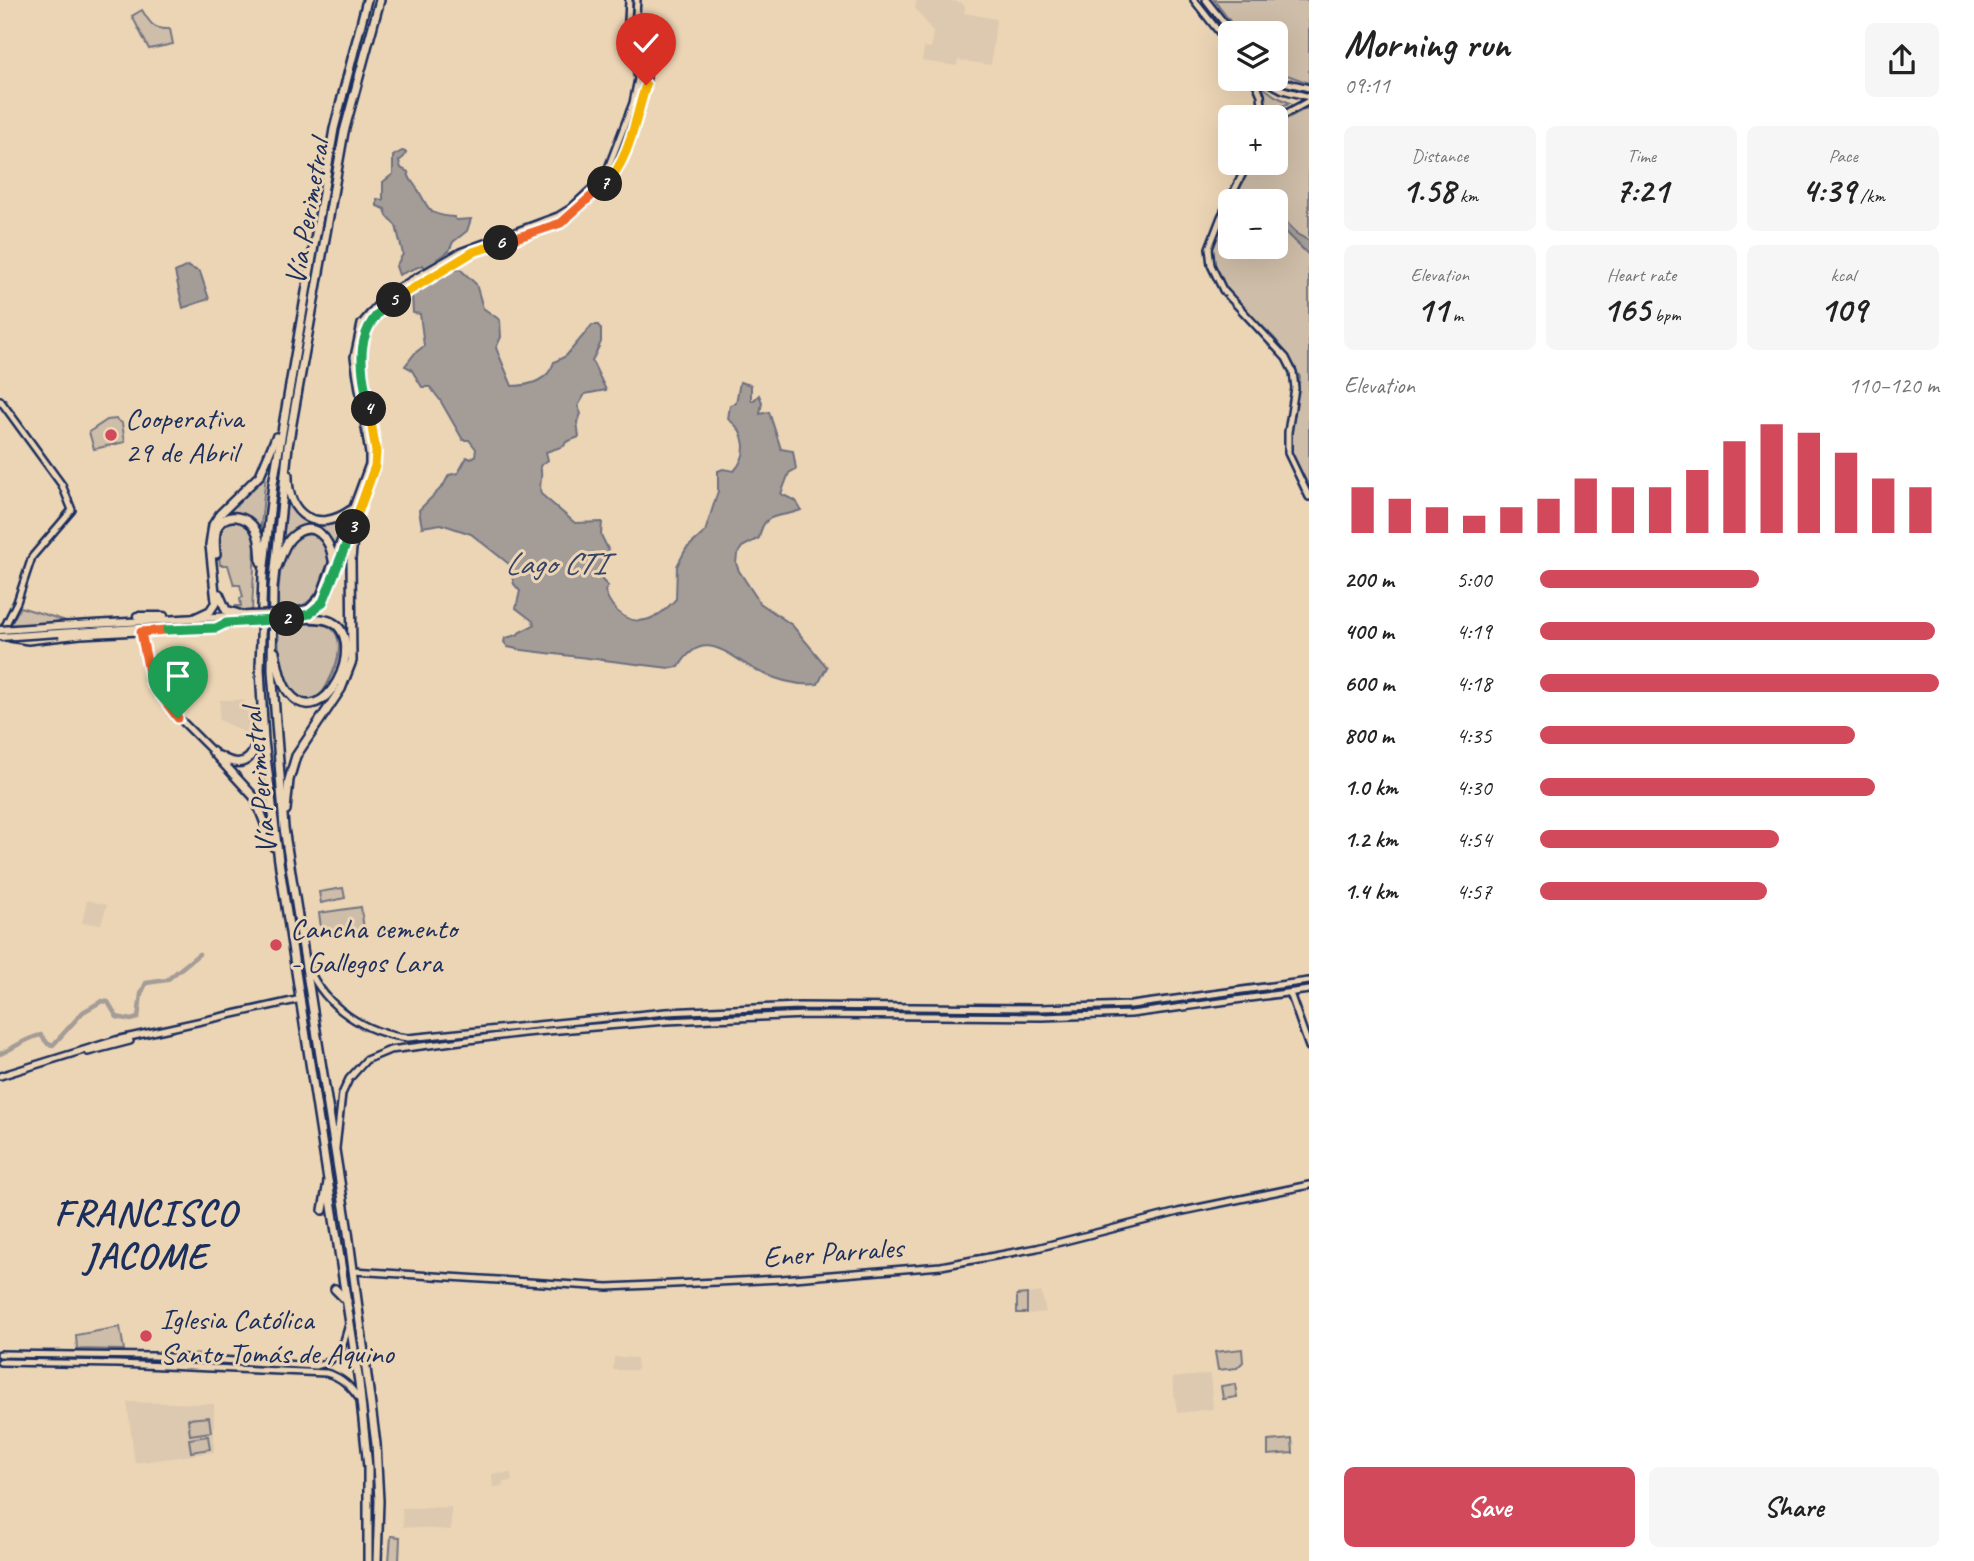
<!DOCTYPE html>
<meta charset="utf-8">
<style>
:root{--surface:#fff;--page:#f6f6f6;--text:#222;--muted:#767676;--accent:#d1495b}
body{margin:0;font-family:Caveat,sans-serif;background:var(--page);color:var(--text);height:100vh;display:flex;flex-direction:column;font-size:26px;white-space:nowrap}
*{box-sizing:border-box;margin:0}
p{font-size:23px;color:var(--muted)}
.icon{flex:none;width:38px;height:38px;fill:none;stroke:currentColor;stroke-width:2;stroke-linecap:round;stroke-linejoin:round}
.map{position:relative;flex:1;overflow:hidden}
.panel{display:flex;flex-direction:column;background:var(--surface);width:665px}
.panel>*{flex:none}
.controls{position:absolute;left:1218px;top:21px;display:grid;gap:14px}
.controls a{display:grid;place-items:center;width:70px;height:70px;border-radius:10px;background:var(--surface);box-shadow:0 7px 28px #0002;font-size:35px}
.pin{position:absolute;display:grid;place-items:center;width:60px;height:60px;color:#fff;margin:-72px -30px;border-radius:50% 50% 50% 0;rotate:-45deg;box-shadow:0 0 7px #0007}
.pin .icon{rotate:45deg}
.km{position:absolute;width:35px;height:35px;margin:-18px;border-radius:50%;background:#222;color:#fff;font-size:19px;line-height:35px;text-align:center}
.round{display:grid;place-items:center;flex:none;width:74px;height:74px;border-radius:10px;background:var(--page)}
.head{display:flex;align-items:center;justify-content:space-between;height:119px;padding:0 35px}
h1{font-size:38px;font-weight:700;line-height:52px}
.stats{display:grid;grid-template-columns:repeat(3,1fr);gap:10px;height:119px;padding:7px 35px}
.stats div{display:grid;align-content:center;border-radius:10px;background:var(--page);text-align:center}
.stats b{font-size:35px;font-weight:700}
.stats small{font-size:19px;font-weight:400}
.stats p{font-size:19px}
.chart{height:196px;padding:14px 35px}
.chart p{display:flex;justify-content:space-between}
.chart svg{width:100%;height:126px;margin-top:7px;stroke:var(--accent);stroke-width:6}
.button{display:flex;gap:14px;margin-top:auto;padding:14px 35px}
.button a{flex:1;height:80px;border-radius:10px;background:var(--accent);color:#fff;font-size:28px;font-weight:700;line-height:80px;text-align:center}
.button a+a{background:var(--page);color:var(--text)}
ul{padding:0 35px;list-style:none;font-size:23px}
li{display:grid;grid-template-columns:112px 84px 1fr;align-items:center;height:52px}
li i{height:18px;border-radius:9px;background:var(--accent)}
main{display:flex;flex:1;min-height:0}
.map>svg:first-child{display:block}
</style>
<main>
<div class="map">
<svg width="1309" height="1561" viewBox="0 0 1309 1561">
<rect width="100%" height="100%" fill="#ecd5b5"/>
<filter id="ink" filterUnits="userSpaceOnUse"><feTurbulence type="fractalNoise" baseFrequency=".0143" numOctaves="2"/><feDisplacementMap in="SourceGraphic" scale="14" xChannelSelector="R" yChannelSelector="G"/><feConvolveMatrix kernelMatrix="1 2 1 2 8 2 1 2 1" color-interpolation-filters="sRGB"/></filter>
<g filter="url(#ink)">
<!-- built -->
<g fill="#dcc9af">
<path d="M917,0H948L962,3L965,6L964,13L996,19L991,65L958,60L957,66L922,61L924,47L931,48L933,32L915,8Z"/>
<path d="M220,700H244L245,709L250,716L246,733L219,720Z"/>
<path d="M87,900L107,905L101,924L82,923Z"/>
<path d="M1041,1292L1046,1312L1029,1314L1028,1294Z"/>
<path d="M614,1357L637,1358V1370H613Z"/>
<path d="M1210,1374L1213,1409L1177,1413L1172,1378Z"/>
<path d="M127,1402L214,1404V1452L135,1463Z"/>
<path d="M511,1473L512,1481L503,1482V1486L493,1487L492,1474Z"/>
<path d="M451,1507V1530L403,1527L402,1508Z"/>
</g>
<!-- green -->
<g fill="#cebda8" stroke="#747683" stroke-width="2">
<path d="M1214,0H1309V83L1276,71V33H1239Z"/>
<path d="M142,10C150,23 153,30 170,29L173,44L149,49L132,16Z"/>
<path d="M1263,87L1275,96L1290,103L1279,107L1269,117H1266Z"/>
<path d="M1309,107V241L1297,234L1276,211V201H1230V247H1276V218L1288,235L1309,255V488L1292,454L1291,435L1300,377C1292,365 1285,351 1276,340C1256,316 1202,283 1209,246C1216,217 1236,189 1249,163H1276V124Z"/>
<path d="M116,419L122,423L125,442L94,449L89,432L107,420Z"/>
<path d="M266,473L260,536L257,525L248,518L218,522Z"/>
<path d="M287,502C301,525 321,533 345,519L335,551L325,535L298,530L282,549Z"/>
<path d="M233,522H241L254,532L255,546L252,612L237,611L236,606H241L240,598L243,597L240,585H234L228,565H220L217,537L224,525Z"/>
<path d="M310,533L322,540L329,552C330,569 319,599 301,606C294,608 285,608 278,608C279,583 277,537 310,533Z"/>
<path d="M20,607L73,623L9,628Z"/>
<path d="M289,623C301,623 317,620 328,626C353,640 329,686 316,701C279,699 277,655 279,625Z"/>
<path d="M343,888L345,898L321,903L319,892Z"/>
<path d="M361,907L364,930L322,935L319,913Z"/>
<path d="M1027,1294V1313H1017V1295Z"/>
<path d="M120,1327L124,1350L77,1349L76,1335Z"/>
<path d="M1242,1349L1243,1362L1237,1368L1218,1370L1215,1352Z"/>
<path d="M1235,1384L1237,1397L1223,1399L1221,1386Z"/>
<path d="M209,1417L211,1432L190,1435L188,1419Z"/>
<path d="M208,1436L210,1449L191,1452L189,1439Z"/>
<path d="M1292,1439L1293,1453L1268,1455V1441Z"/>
<path d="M391,1536L400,1537L399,1561H389Z"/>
</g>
<!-- water -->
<g fill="#a49c97" stroke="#6d7080" stroke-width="2">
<path d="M402,151L406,152L404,157L399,161L401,168L408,172C409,179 412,181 416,187C430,207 424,215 454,217L456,220L471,219L467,231L453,242L449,251L437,259L448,272L460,269L476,284L483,308L500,320L501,337L496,348L512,386C530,386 549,380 554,362L566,356L592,325H598L601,329V342L592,361L606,390L585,394L578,406L581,414L577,422L579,437L566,442L564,446L546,452L548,460L540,466C544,477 538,484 541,494L575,523L602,522L601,535L610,553L600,565L602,580L608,586L605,591C612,612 631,628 654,617C662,614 670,605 676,599L677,566L686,549L705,532L718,491V471L723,469L734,471C749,455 747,432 728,419L730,405L736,403L740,382L751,385V400L753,401L759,395L762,402L760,414L769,412L781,449L793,451L796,469L789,473L781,494L796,501L801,510C779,519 764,510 759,538L742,547L737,555L736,563L739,571L760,603L792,625L827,667L818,684C797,686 779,681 760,672C731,659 704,624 679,667L669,668L522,650L508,647L504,642L505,638L517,635L520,632L534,625L533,621L516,608L520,591L514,584L509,564L471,534L441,524L422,527L419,510L443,486L449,475L458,473L467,457L471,459L475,456L476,449L469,440H463L440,400L430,387H422L411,369L405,366L415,353L424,346L420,314L413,313L412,295L431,281L423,265L399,275L396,266L403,254L396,226L387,216L385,209L377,206V199L383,200V182L393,174V156Z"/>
<path d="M1276,211L1297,234L1309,241V255L1277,223Z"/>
<path d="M187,266L200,272L209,299L183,308L175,272Z"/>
</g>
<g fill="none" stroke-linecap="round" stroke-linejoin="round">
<!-- canal -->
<path stroke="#a49c97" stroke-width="4.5" d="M0,1054C14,1048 26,1038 41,1035L48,1044L53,1045L83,1012L102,1001L108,1002L117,1017L131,1020L138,1018L141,994L146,983L167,980L199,954"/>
<!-- secondary casing -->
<g stroke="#1b2f5e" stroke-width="10">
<g id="secondary">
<path d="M1194,0L1230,46"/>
<path d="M1206,0L1232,33"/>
<path d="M1276,77L1284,82L1309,88"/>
<path d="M1254,79L1261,95L1263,117"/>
<path d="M1262,79L1283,90L1309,97"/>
<path d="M1276,119L1309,101"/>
<path d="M1248,163L1221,217L1209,248L1211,265L1223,290L1286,358L1293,372L1295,388L1288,432V453L1309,497"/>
<path d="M0,400L62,485L72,510L32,557L17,602L0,636"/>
<path d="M284,614L309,608L320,596L369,464V454L354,357L361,324L377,305L393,291L460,252L558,216L571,208L602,179L608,168L633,103L638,79L628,21L629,0"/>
<path d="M302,617L317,609L326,597L375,466L376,452L361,358L367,327L378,313L390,302L473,252L561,223L573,214L612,178L632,132L646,85L647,77L635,29L637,0"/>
<path d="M141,629L151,682L178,717L213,752"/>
<path d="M10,638L28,641L81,635L216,628L226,623"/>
<path d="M308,967C326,1008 365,1033 408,1038L666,1012L799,1006L1041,1008L1131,1005L1309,981"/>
<path d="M1290,993L1309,1047"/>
<path d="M88,1052L130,1041"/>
<path d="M0,1076L116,1040L301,999"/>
<path d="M336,1148L342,1094L349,1079L366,1060L390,1050L524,1033L666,1021L806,1015L1042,1017L1131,1014L1309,990"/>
<path d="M353,1271L608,1287L782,1279L941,1266L1037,1248L1178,1212L1309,1185"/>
<path d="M0,1354L153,1356L316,1366C341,1361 343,1345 349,1324"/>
<path d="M0,1362L118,1364L326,1373C342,1377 351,1387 360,1400"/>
</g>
</g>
<!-- primary casing -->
<g stroke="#1b2f5e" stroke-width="11">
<g id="primary">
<path d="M137,616H164"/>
<path d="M58,626L250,615"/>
<path d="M59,633L250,621"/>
</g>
</g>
<!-- highway casing -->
<g stroke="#1b2f5e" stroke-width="12">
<g id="highway">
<path d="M367,0L334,129L273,484L263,575L260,669L264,741L279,861L359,1382L368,1467V1561"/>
<path d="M288,475C287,516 317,534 351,510"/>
<path d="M216,554C215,545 214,534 218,526C227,511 247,516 255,529C261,539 260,552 261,562"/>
<path d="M277,567C281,557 284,544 292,537C314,517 330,539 333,560"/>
<path d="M219,594L226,610L242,615"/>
<path d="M195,618L210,611L216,602L210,545L213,525L220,514L260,475L276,437"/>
<path d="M275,652C278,665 280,682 289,693C323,736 369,642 332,622C320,616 302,619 289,619"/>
<path d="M213,752L255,798L274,847"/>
<path d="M219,756C247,773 256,754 259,728"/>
<path d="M286,810L289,780L296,756L341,689L352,661L351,559L355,520"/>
<path d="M323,1210L328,1182"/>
<path d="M335,1289L347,1301"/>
<path d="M377,1561L379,1501L376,1444L348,1232L284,828L272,670L273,588L288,446L344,132L380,0"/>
</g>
</g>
<!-- secondary -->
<use href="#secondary" stroke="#ecd5b5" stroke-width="5"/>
<!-- primary -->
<use href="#primary" stroke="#ecd5b5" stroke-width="6"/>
<!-- highway -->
<use href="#highway" stroke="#ecd5b5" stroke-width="7"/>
<!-- primary-bridge casing -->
<g stroke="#1b2f5e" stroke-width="11" stroke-linecap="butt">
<g id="primary-bridge">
<path d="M250,615L284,614"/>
<path d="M250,621L289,619"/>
<path d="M0,630L58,626"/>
<path d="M0,637L59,633"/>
</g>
</g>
<!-- primary-bridge -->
<use href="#primary-bridge" stroke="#ecd5b5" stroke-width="6"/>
</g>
</g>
<g fill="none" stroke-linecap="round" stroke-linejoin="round" filter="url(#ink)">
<!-- split-1 casing -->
<g stroke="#fff" stroke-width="14">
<path id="split-1" d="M167,630L141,632L151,682L178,718"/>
</g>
<!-- split-2 casing -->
<g stroke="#fff" stroke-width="14">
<path id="split-2" d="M167,630L216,628L226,623L287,619"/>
</g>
<!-- split-3 casing -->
<g stroke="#fff" stroke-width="14">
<path id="split-3" d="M287,619L309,614L323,602L353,527"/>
</g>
<!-- split-4 casing -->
<g stroke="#fff" stroke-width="14">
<path id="split-4" d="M353,527L375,466L376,452L369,409"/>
</g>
<!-- split-5 casing -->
<g stroke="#fff" stroke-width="14">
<path id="split-5" d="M369,409C361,367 351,328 394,300"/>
</g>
<!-- split-6 casing -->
<g stroke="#fff" stroke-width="14">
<path id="split-6" d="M394,300L473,252L501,243"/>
</g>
<!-- split-7 casing -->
<g stroke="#fff" stroke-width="14">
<path id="split-7" d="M501,243L561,223L605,184"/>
</g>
<!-- split-8 casing -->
<g stroke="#fff" stroke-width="14">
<path id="split-8" d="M605,184C629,163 636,115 646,85"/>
</g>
<!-- split-1 -->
<use href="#split-1" stroke="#f0652b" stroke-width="9"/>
<!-- split-2 -->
<use href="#split-2" stroke="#22a559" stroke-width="9"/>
<!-- split-3 -->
<use href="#split-3" stroke="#22a559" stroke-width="9"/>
<!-- split-4 -->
<use href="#split-4" stroke="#f5b400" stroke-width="9"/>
<!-- split-5 -->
<use href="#split-5" stroke="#22a559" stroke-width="9"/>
<!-- split-6 -->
<use href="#split-6" stroke="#f5b400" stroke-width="9"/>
<!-- split-7 -->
<use href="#split-7" stroke="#f0652b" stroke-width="9"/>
<!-- split-8 -->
<use href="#split-8" stroke="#f5b400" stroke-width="9"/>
</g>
<!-- markers -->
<g fill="#d1495b" stroke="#ecd5b5" stroke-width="2.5">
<circle cx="111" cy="435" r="7"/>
<circle cx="276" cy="945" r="7"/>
<circle cx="146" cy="1336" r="7"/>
</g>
<g text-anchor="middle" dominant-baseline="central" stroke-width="6" stroke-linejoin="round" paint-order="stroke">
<!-- street labels -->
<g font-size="30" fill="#1b2f5e" stroke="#ecd5b5">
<text transform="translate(307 212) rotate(-80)">Vía Perimetral</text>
<text transform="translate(259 781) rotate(-96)">Vía Perimetral</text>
<text transform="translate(833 1252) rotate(-4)">Ener Parrales</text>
</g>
<!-- poi labels -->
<g font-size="30" fill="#1b2f5e" stroke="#ecd5b5" text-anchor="start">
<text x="125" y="418">Cooperativa<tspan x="125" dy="34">29 de Abril</tspan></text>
<text x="290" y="928">Cancha cemento<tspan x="290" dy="34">- Gallegos Lara</tspan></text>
<text x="160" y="1319">Iglesia Católica<tspan x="160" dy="34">Santo Tomás de Aquino</tspan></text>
</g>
<!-- water labels -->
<g font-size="32" font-style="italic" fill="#364569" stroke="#ecd5b5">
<text x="555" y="563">Lago CTI</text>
</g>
<!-- district labels -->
<g font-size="37" font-weight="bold" letter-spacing="2" fill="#1b2f5e" stroke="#ecd5b5">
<text x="146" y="1212">FRANCISCO<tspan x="146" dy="43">JACOME</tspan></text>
</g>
</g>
</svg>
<div class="controls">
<a><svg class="icon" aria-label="layers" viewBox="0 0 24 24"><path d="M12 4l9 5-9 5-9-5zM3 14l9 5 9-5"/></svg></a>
<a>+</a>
<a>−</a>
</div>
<div class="pin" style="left:178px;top:718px;background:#1e9e55"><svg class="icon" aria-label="arrive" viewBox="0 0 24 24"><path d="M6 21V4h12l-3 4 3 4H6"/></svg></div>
<div class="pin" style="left:646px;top:85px;background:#d93025"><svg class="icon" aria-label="check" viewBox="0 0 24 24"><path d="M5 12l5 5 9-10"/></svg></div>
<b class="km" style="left:287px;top:619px">2</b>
<b class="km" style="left:353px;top:527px">3</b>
<b class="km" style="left:369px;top:409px">4</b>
<b class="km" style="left:394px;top:300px">5</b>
<b class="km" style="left:501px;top:243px">6</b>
<b class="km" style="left:605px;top:184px">7</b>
</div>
<section class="panel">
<div class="head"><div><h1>Morning run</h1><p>09:11</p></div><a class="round"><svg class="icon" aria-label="share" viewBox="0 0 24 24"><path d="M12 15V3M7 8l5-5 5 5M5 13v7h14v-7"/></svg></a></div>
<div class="stats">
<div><p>Distance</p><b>1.58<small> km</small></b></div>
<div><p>Time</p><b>7:21</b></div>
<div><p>Pace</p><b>4:39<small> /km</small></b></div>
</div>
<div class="stats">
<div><p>Elevation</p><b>11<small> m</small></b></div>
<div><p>Heart rate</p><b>165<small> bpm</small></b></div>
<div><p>kcal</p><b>109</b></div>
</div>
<div class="chart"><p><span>Elevation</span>110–120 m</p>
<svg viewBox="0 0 160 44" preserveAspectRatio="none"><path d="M5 44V28M15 44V32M25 44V35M35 44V38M45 44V35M55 44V32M65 44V25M75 44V28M85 44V28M95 44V22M105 44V12M115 44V6M125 44V9M135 44V16M145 44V25M155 44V28"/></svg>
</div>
<ul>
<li><b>200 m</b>5:00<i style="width:55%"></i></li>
<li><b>400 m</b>4:19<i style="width:99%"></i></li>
<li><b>600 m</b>4:18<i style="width:100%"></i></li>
<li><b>800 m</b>4:35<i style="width:79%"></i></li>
<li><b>1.0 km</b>4:30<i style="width:84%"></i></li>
<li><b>1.2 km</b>4:54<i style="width:60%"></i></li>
<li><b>1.4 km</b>4:57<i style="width:57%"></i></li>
</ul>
<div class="button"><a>Save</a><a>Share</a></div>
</section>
</main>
